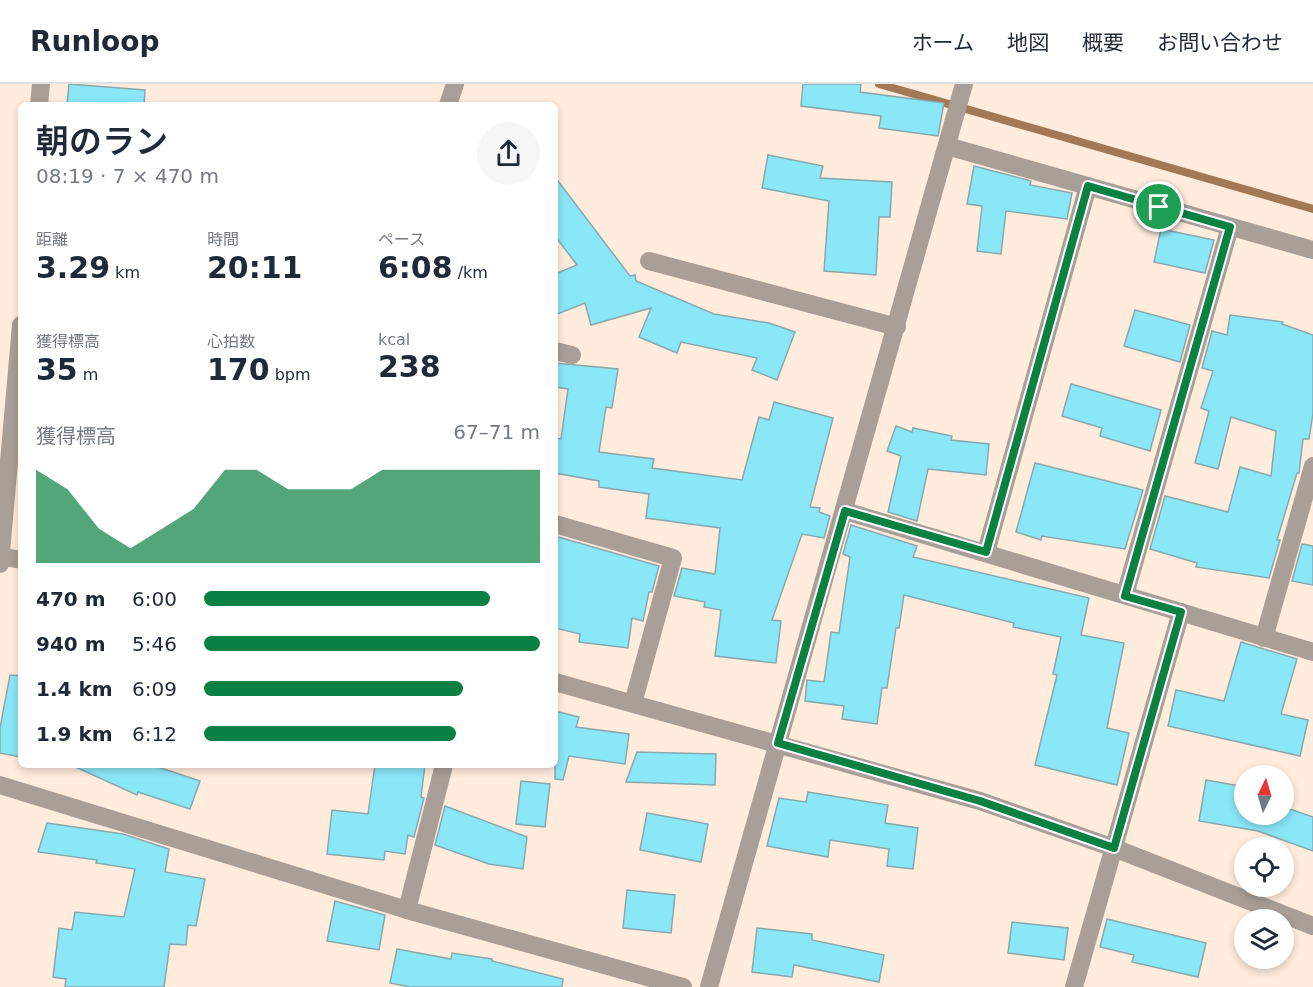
<!DOCTYPE html>
<html lang="ja">
<meta charset="utf-8">
<style>
:root{--surface:#fff;--page:#f6f6f7;--text:#1f2937;--muted:#747a83;--line:#e0e1e3;--accent:#0b8043}
body{margin:0;font-family:"DejaVu Sans","Noto Sans JP",sans-serif;background:var(--page);color:var(--text);height:100vh;display:flex;flex-direction:column;font-size:22px;white-space:nowrap}
*{box-sizing:border-box;margin:0}
p{font-size:20px;color:var(--muted)}
.icon{flex:none;width:33px;height:33px;fill:none;stroke:currentColor;stroke-width:2;stroke-linecap:round;stroke-linejoin:round}
.map{position:relative;flex:1;overflow:hidden}
.sheet{position:absolute;left:18px;top:18px;width:540px;height:666px;display:flex;flex-direction:column;background:var(--surface);border-radius:9px;box-shadow:0 3px 9px #0003}
.sheet>*{flex:none}
.needle{width:39px;rotate:5deg}
.controls{position:absolute;left:1234px;top:681px;display:grid;gap:12px}
.controls a{display:grid;place-items:center;width:60px;height:60px;border-radius:50%;background:var(--surface);box-shadow:0 3px 9px #0003;font-size:30px}
.pin{position:absolute;display:grid;place-items:center;width:51px;height:51px;color:#fff;margin:-26px;border:3px solid #fff;border-radius:50%;box-shadow:0 2px 6px #0007}
.round{display:grid;place-items:center;flex:none;width:63px;height:63px;border-radius:32px;background:var(--page)}
.summary{display:flex;align-items:center;justify-content:space-between;height:102px;padding:0 18px}
h1{font-size:33px;font-weight:600;line-height:45px}
.stats{display:grid;grid-template-columns:repeat(3,1fr);gap:9px;height:102px;padding:6px 18px}
.stats div{display:grid;align-content:center}
.stats b{font-size:30px;font-weight:600}
.stats small{font-size:16px;font-weight:400}
.stats p{font-size:16px}
.chart{height:168px;padding:12px 18px}
.chart p{display:flex;justify-content:space-between}
.chart svg{width:100%;height:108px;margin-top:6px;fill:var(--accent);opacity:.7}
ul{padding:0 18px;list-style:none;font-size:20px}
li{display:grid;grid-template-columns:96px 72px 1fr;align-items:center;height:45px}
li i{height:15px;border-radius:8px;background:var(--accent)}
header{display:flex;align-items:center;gap:36px;box-sizing:border-box;height:84px;padding:0 30px;background:var(--surface);border-bottom:2px solid var(--line)}
header strong{font-size:28px}
nav{display:flex;gap:33px;margin-inline-start:auto;font-size:21px}
.map>svg:first-child{display:block}
</style>
<header>
<strong>Runloop</strong>
<nav><a>ホーム</a><a>地図</a><a>概要</a><a>お問い合わせ</a></nav>
</header>
<div class="map">
<svg width="1313" height="903" viewBox="0 0 1313 903">
<rect width="100%" height="100%" fill="#ffecdd"/>
<g fill="none" stroke-linecap="round" stroke-linejoin="round">
<!-- stream -->
<path stroke="#a27954" stroke-width="8" d="M879,0L1313,125"/>
</g>
<!-- building -->
<g fill="#8ae7f8" stroke="#89a8ae" stroke-width="1.5">
<path d="M69,0L145,6L144,21H67Z"/>
<path d="M803,0H861L860,8L944,19L938,52L879,44L881,32L801,22Z"/>
<path d="M768,71L823,82L820,94L892,98L890,133H879L876,191L824,187L829,117L762,104Z"/>
<path d="M974,82L1031,97L1030,101L1072,109L1067,135L1006,127L1001,170L977,167L982,122L967,120Z"/>
<path d="M555,93L630,192L635,191L636,197L714,230L769,239L795,248L777,296L752,286L757,274L681,258L677,269L639,253L651,224L591,241L585,219L555,231V190L577,181L555,152Z"/>
<path d="M1161,145L1214,156L1205,189L1154,178Z"/>
<path d="M1135,226L1190,241L1180,278L1124,262Z"/>
<path d="M1230,231L1283,238L1282,240L1313,251V329L1309,355H1303L1299,389H1297L1277,456H1280L1269,494L1196,483L1197,479L1150,465L1165,412L1228,428L1240,383L1271,392L1276,347L1231,333L1218,385L1195,379L1209,327L1201,324L1213,287L1202,284L1212,247L1227,251Z"/>
<path d="M555,279L618,285L612,324L606,323L599,368L654,375L652,384L742,396L759,333L769,336L774,318L833,334L810,423L820,424L819,428L830,432L824,454L802,450L772,536L781,537L776,579L715,572L721,526L704,523L705,518L674,512L682,484L715,490L720,444L646,434L649,410L599,403V397L555,389V354L561,355L568,305L555,303Z"/>
<path d="M1071,300L1161,326L1150,367L1100,352L1102,344L1062,332Z"/>
<path d="M896,342L912,348L913,344L952,352L951,356L989,360L986,391L928,385L917,437L888,428L901,372L887,367Z"/>
<path d="M1035,379L1143,406L1125,465L1042,452L1041,456L1016,448Z"/>
<path d="M851,441L917,462L913,473L1089,514L1081,551L1124,559L1107,644L1129,649L1117,701L1035,681L1057,591L1053,590L1061,553L1013,543L1014,539L904,511L899,544H896L887,604H882L877,640L842,635L844,622L805,617L807,596L824,598L831,548L839,549L850,473L843,470Z"/>
<path d="M555,452L659,482L652,508H649L643,537L632,534L628,564L579,558L580,550L555,544Z"/>
<path d="M1302,460L1313,462V501L1292,497Z"/>
<path d="M1241,558L1297,575L1281,630L1308,636L1300,672L1168,642L1176,606L1224,617Z"/>
<path d="M10,591L21,592V673L0,669V644Z"/>
<path d="M555,627L579,633L576,643L629,650L625,680L569,672L563,696L555,695Z"/>
<path d="M637,668L716,670L715,701L626,698Z"/>
<path d="M71,681H152L200,697L190,725L138,708L137,711Z"/>
<path d="M375,681H425L421,713L424,714L414,753L408,751L405,770L385,767L384,776L327,770L332,726L368,730Z"/>
<path d="M1206,696L1245,703V730H1284V723L1313,733V767L1258,747L1199,737Z"/>
<path d="M521,697L550,700L545,743L516,740Z"/>
<path d="M808,708L888,721L885,739L918,744L913,785L887,782L889,765L830,756L828,773L767,762L779,714L806,718Z"/>
<path d="M445,722L527,753L523,785L489,780L435,761Z"/>
<path d="M647,729L708,740L701,778L640,766Z"/>
<path d="M47,739L123,750L169,765L165,788L205,795L196,842L188,841L186,861L170,860L164,903H65L66,895L53,893L59,844L72,846L75,828L124,833L135,785L96,779L97,776L38,768Z"/>
<path d="M627,806L675,811L671,849L623,844Z"/>
<path d="M335,817L385,831L379,866L327,857Z"/>
<path d="M1107,835L1206,859L1198,893L1132,878L1134,871L1100,863Z"/>
<path d="M1012,838L1068,844L1064,876L1008,869Z"/>
<path d="M757,844L812,850V856L884,871L879,898L794,881L792,893L752,888Z"/>
<path d="M397,865L451,875L452,869L492,875V877L563,895L562,903H410L390,899Z"/>
</g>
<g fill="none" stroke-linecap="round" stroke-linejoin="round">
<!-- minor -->
<g stroke="#a99f97" stroke-width="18">
<path d="M39,21L41,0"/>
<path d="M448,21L455,0"/>
<path d="M947,62L1313,166"/>
<path d="M649,177L897,243"/>
<path d="M555,267L572,271"/>
<path d="M845,427L1313,568"/>
<path d="M555,440L673,474L633,619"/>
<path d="M986,468L1088,102"/>
<path d="M0,472L21,476"/>
<path d="M0,480L21,241"/>
<path d="M1125,511L1230,143"/>
<path d="M1264,554L1313,382"/>
<path d="M555,598L980,717L1114,764L1313,842"/>
<path d="M0,701L407,826L683,903"/>
<path d="M407,826L444,681"/>
<path d="M709,903L964,0"/>
<path d="M1074,903L1181,528"/>
</g>
</g>
<g fill="none" stroke-linecap="round" stroke-linejoin="round">
<!-- route casing -->
<g stroke="#fff" stroke-width="12">
<path id="route" d="M1088,102L1230,143L1125,512L1181,528L1114,764L980,717L778,659L845,427L986,468Z"/>
</g>
<!-- route -->
<use href="#route" stroke="#0b8043" stroke-width="8"/>
</g>
</svg>
<div class="controls">
<a><svg class="needle" viewBox="-14 -14 28 28"><path d="M0-13l5 13h-10z" fill="#e53935"/><path d="M0 13l5-13h-10z" fill="#747a83"/></svg></a>
<a><svg class="icon" aria-label="locate" viewBox="0 0 24 24"><circle cx="12" cy="12" r="6"/><path d="M12 2v4M12 18v4M2 12h4M18 12h4"/></svg></a>
<a><svg class="icon" aria-label="layers" viewBox="0 0 24 24"><path d="M12 4l9 5-9 5-9-5zM3 14l9 5 9-5"/></svg></a>
</div>
<div class="pin" style="left:1159px;top:123px;background:#1e9e55"><svg class="icon" aria-label="arrive" viewBox="0 0 24 24"><path d="M6 21V4h12l-3 4 3 4H6"/></svg></div>
<section class="sheet">
<div class="summary"><div><h1>朝のラン</h1><p>08:19 · 7 × 470 m</p></div><a class="round"><svg class="icon" aria-label="share" viewBox="0 0 24 24"><path d="M12 15V3M7 8l5-5 5 5M5 13v7h14v-7"/></svg></a></div>
<div class="stats">
<div><p>距離</p><b>3.29<small> km</small></b></div>
<div><p>時間</p><b>20:11</b></div>
<div><p>ペース</p><b>6:08<small> /km</small></b></div>
</div>
<div class="stats">
<div><p>獲得標高</p><b>35<small> m</small></b></div>
<div><p>心拍数</p><b>170<small> bpm</small></b></div>
<div><p>kcal</p><b>238</b></div>
</div>
<div class="chart"><p><span>獲得標高</span>67–71 m</p>
<svg viewBox="0 0 160 44" preserveAspectRatio="none"><path d="M0 44V6L10 14L20 30L30 38L40 30L50 22L60 6L70 6L80 14L90 14L100 14L110 6L120 6L130 6L140 6L150 6L160 6V44z"/></svg>
</div>
<ul>
<li><b>470 m</b>6:00<i style="width:85%"></i></li>
<li><b>940 m</b>5:46<i style="width:100%"></i></li>
<li><b>1.4 km</b>6:09<i style="width:77%"></i></li>
<li><b>1.9 km</b>6:12<i style="width:75%"></i></li>
</ul>
</section>
</div>
